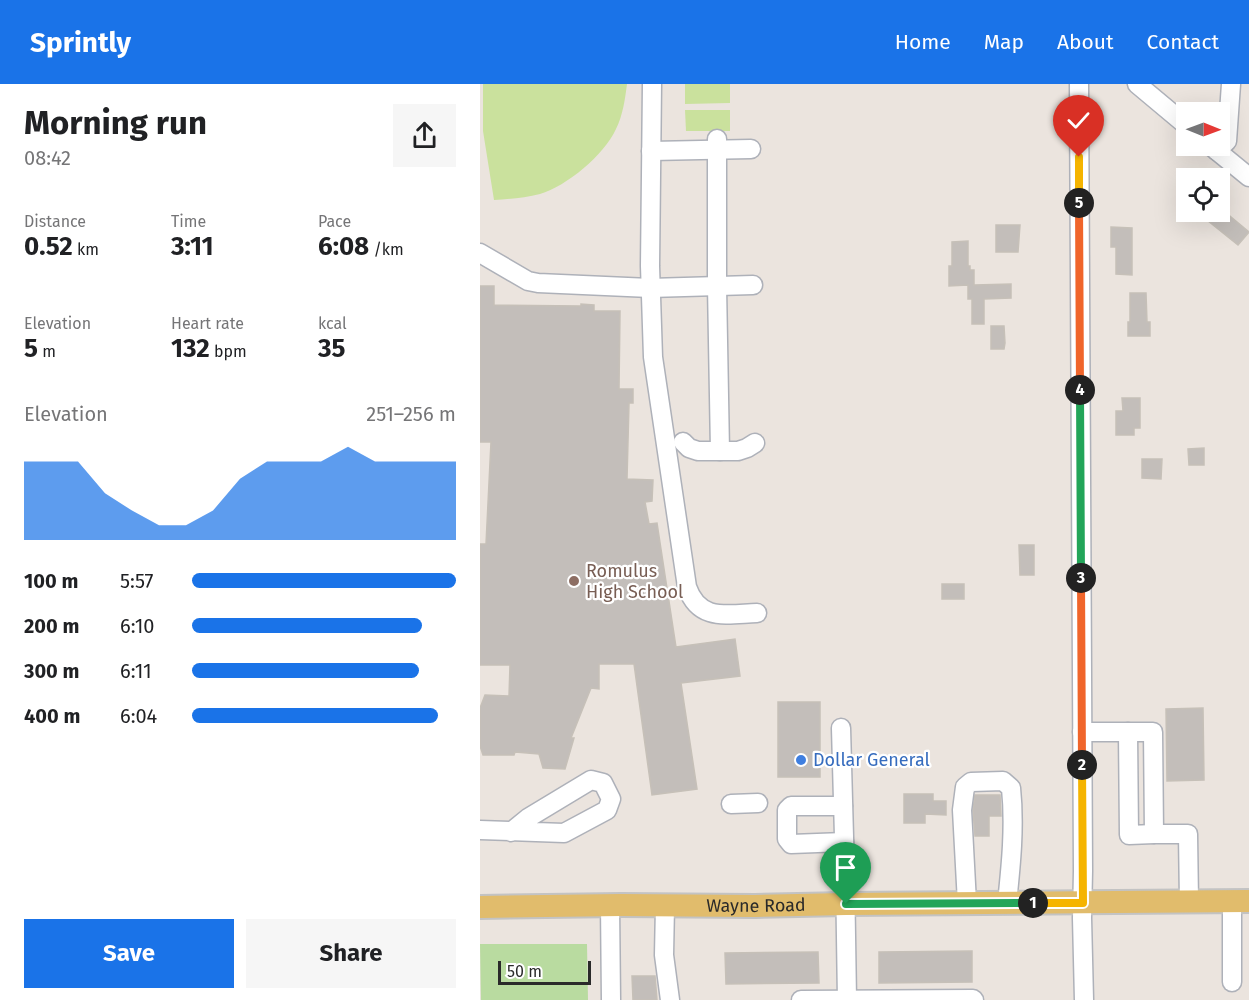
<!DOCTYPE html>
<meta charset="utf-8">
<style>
:root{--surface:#fff;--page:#f6f6f6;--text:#202124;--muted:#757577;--accent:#1a73e8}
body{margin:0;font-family:"Fira Sans",sans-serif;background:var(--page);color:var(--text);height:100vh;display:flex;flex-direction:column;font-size:22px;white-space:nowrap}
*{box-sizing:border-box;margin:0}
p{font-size:20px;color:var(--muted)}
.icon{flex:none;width:33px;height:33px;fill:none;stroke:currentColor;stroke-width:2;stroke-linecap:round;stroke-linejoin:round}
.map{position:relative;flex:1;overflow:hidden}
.details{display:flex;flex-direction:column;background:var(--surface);width:480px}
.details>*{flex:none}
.needle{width:39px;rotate:91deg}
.controls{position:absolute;left:696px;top:18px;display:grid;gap:12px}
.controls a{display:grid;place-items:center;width:54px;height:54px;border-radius:0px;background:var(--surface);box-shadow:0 6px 24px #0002;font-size:30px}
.scale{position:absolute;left:18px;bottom:15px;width:93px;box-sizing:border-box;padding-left:6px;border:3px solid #2a2a2a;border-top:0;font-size:16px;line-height:21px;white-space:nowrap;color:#2a2a2a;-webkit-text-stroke:4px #fff;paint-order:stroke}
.pin{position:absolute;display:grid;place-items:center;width:51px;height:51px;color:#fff;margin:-62px -26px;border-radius:50% 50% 50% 0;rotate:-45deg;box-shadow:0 0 6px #0007}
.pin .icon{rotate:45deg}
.km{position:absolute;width:30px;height:30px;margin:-15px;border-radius:50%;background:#222;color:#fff;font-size:16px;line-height:30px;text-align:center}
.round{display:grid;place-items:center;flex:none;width:63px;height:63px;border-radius:0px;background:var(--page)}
.headline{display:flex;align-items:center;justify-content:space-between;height:102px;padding:0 24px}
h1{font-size:33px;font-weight:700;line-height:45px}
.stats{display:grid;grid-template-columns:repeat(3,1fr);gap:9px;height:102px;padding:6px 24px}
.stats div{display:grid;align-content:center}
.stats b{font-size:26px;font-weight:700}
.stats small{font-size:16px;font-weight:400}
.stats p{font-size:16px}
.chart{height:168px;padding:12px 24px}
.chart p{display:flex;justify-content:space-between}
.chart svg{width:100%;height:108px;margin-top:6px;fill:var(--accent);opacity:.7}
.primary-button{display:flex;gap:12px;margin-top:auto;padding:12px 24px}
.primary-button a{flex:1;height:69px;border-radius:0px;background:var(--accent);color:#fff;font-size:24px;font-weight:700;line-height:69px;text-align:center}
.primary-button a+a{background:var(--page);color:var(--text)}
ul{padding:0 24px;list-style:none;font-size:20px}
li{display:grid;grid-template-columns:96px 72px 1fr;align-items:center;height:45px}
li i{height:15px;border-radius:8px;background:var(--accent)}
header{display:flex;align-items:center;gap:36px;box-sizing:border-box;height:84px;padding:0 30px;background:var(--accent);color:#fff}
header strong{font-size:28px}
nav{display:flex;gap:33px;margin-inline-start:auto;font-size:21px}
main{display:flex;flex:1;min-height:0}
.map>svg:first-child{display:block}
</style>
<header>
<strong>Sprintly</strong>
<nav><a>Home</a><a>Map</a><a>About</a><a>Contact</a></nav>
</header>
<main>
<section class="details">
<div class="headline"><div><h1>Morning run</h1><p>08:42</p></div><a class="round"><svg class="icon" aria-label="share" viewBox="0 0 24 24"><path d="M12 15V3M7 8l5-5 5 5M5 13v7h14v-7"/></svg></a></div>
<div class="stats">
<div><p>Distance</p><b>0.52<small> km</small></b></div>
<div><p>Time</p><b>3:11</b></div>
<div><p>Pace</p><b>6:08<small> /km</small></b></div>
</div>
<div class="stats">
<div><p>Elevation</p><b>5<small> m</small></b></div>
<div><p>Heart rate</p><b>132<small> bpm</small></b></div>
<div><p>kcal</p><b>35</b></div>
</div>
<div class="chart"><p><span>Elevation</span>251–256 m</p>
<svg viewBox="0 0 160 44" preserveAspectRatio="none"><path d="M0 44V12L10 12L20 12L30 25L40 32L50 38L60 38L70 32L80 19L90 12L100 12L110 12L120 6L130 12L140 12L150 12L160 12V44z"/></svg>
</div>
<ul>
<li><b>100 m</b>5:57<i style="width:100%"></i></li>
<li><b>200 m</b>6:10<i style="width:87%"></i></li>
<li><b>300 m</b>6:11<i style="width:86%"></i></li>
<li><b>400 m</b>6:04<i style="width:93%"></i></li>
</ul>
<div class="primary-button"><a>Save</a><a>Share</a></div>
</section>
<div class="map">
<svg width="769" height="916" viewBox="0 0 769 916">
<rect width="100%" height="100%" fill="#ebe4de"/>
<!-- green -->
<path fill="#b9dba0" d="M0,860H107L108,916H1Z"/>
<!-- pitch -->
<g fill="#cae19d">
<path d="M3,0H147C145,15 143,31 136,45C124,71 87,102 60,110C45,114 29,115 14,116L3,47Z"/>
<path d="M205,0H250V19L205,20Z"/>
<path d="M205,26H250V47H206Z"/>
</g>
<!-- building -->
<g fill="#c3beba" stroke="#c6c0b8" stroke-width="1.5">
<path d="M717,128H745L769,148L758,161Z"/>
<path d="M516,141H540L538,168H516Z"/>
<path d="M631,143L652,144V191L636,190V163H631Z"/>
<path d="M488,157V182H490V186H494V201L531,200V214L504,215V240H492V215H488V201L469,202V182H472V158Z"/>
<path d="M0,202H14V221L101,222V220L114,221V227H140L139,305H153V319H149L147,395L173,396L172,417L165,418L169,440L177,439L196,563L255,555L260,592L201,599L217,705L172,711L154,580H119V605L111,604L91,654H94L85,685L63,684L59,670L35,668L34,671H3L0,662V624L5,611L29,612L30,581H0V460H6L11,358H0Z"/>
<path d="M650,209H666L667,238H670V252H648V238H650Z"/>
<path d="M511,242H524L525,259L524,265H511Z"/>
<path d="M642,314H660V344H654V351H636V327H643Z"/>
<path d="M724,364V381H709L708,365Z"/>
<path d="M662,375H682L681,395L662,394Z"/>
<path d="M539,461H554V491H540Z"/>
<rect x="462" y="500" width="22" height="15"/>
<rect x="298" y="618" width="42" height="75"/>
<path d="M723,624L724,696L687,697L686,625Z"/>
<path d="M424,710H453V717H466V731L445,730V739H424Z"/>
<path d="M495,711H520L521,732H509V752H495L493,726Z"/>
<path d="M492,867V898L399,899V868Z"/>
<path d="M338,868L339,899L246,900L245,869Z"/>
<path d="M152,892H175L177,916H153Z"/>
</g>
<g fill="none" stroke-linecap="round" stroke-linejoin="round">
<!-- minor casing -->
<g stroke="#aeb1b9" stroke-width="21">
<g id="minor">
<path d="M172,0L170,182L173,273L207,503C219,538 247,530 277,529"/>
<path d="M599,0L603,787L602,834L604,916"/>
<path d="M657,0L706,41"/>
<path d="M237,55V202L240,367"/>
<path d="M731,62L769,93"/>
<path d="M171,67L271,65"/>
<path d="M737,67L747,57L751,0"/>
<path d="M0,169L48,197L58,199L170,204L273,201"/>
<path d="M203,358L209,364L218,367H258L267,364L275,359"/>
<path d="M361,644L365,789L367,916"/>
<path d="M602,648H673L674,750H708L709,818"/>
<path d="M648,648L649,751L674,750"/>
<path d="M251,720L278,719"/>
<path d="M363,722H311L307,726V755L311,760L364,758"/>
<path d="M0,746L84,749L127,726L131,715L123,699L111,696L48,734L31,748"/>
<path d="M752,817V898"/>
<path d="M487,819L482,726L485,703L491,698L523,697L531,704C535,742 531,781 527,819"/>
<path d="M130,821L131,916"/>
<path d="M185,822L184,871L190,916"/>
<path d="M321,916L493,915L494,916"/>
</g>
</g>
<!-- major casing -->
<g stroke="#c3c3c3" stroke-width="26">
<g id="major">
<path id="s1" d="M0,823L141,821L275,822L366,820L769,817"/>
</g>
</g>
<!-- minor -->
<use href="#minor" stroke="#fff" stroke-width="18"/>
<!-- major -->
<use href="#major" stroke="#e1bc6c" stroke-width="22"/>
</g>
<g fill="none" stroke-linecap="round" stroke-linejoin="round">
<!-- split-1 casing -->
<g stroke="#fff" stroke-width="12">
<path id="split-1" d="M366,820L553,819"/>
</g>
<!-- split-2 casing -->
<g stroke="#fff" stroke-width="12">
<path id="split-2" d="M553,819H603L602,681"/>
</g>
<!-- split-3 casing -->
<g stroke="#fff" stroke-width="12">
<path id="split-3" d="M601,494L602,681"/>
</g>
<!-- split-4 casing -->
<g stroke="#fff" stroke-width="12">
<path id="split-4" d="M600,306L601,494"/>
</g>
<!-- split-5 casing -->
<g stroke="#fff" stroke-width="12">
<path id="split-5" d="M599,119L600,306"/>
</g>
<!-- split-6 casing -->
<g stroke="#fff" stroke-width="12">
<path id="split-6" d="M599,73V119"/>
</g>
<!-- split-1 -->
<use href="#split-1" stroke="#22a559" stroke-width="8"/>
<!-- split-2 -->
<use href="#split-2" stroke="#f5b400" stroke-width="8"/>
<!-- split-3 -->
<use href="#split-3" stroke="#f0652b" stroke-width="8"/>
<!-- split-4 -->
<use href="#split-4" stroke="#22a559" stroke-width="8"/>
<!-- split-5 -->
<use href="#split-5" stroke="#f0652b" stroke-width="8"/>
<!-- split-6 -->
<use href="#split-6" stroke="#f5b400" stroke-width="8"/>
</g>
<!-- markers -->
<circle fill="#8d6e63" stroke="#fff" stroke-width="2" cx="94" cy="497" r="6"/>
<circle fill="#3f7fe0" stroke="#fff" stroke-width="2" cx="321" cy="676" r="6"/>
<g text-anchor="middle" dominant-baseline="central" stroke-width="4.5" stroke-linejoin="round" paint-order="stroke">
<!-- education labels -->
<g font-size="18" fill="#785e54" stroke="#fff" text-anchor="start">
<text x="106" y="487">Romulus<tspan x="106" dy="21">High School</tspan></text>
</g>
<!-- shop labels -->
<g font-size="18" fill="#366cbe" stroke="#fff" text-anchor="start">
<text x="333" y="676">Dollar General</text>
</g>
<!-- street labels -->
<g font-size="18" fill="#2a2a2a" stroke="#fff">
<text stroke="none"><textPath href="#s1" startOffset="276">Wayne Road</textPath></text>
</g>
</g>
</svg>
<div class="controls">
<a><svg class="needle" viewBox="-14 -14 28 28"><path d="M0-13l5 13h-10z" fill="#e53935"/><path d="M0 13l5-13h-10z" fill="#757577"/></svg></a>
<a><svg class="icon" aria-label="locate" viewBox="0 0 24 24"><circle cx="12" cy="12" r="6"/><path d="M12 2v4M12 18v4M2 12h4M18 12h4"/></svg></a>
</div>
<div class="scale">50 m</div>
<div class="pin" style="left:366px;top:820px;background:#1e9e55"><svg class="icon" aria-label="arrive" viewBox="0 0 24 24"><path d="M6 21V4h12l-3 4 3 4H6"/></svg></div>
<div class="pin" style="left:599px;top:73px;background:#d93025"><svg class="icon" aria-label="check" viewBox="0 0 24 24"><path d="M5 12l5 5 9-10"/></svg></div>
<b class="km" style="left:553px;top:819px">1</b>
<b class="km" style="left:602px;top:681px">2</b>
<b class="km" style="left:601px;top:494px">3</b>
<b class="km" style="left:600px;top:306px">4</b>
<b class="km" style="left:599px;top:119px">5</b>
</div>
</main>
